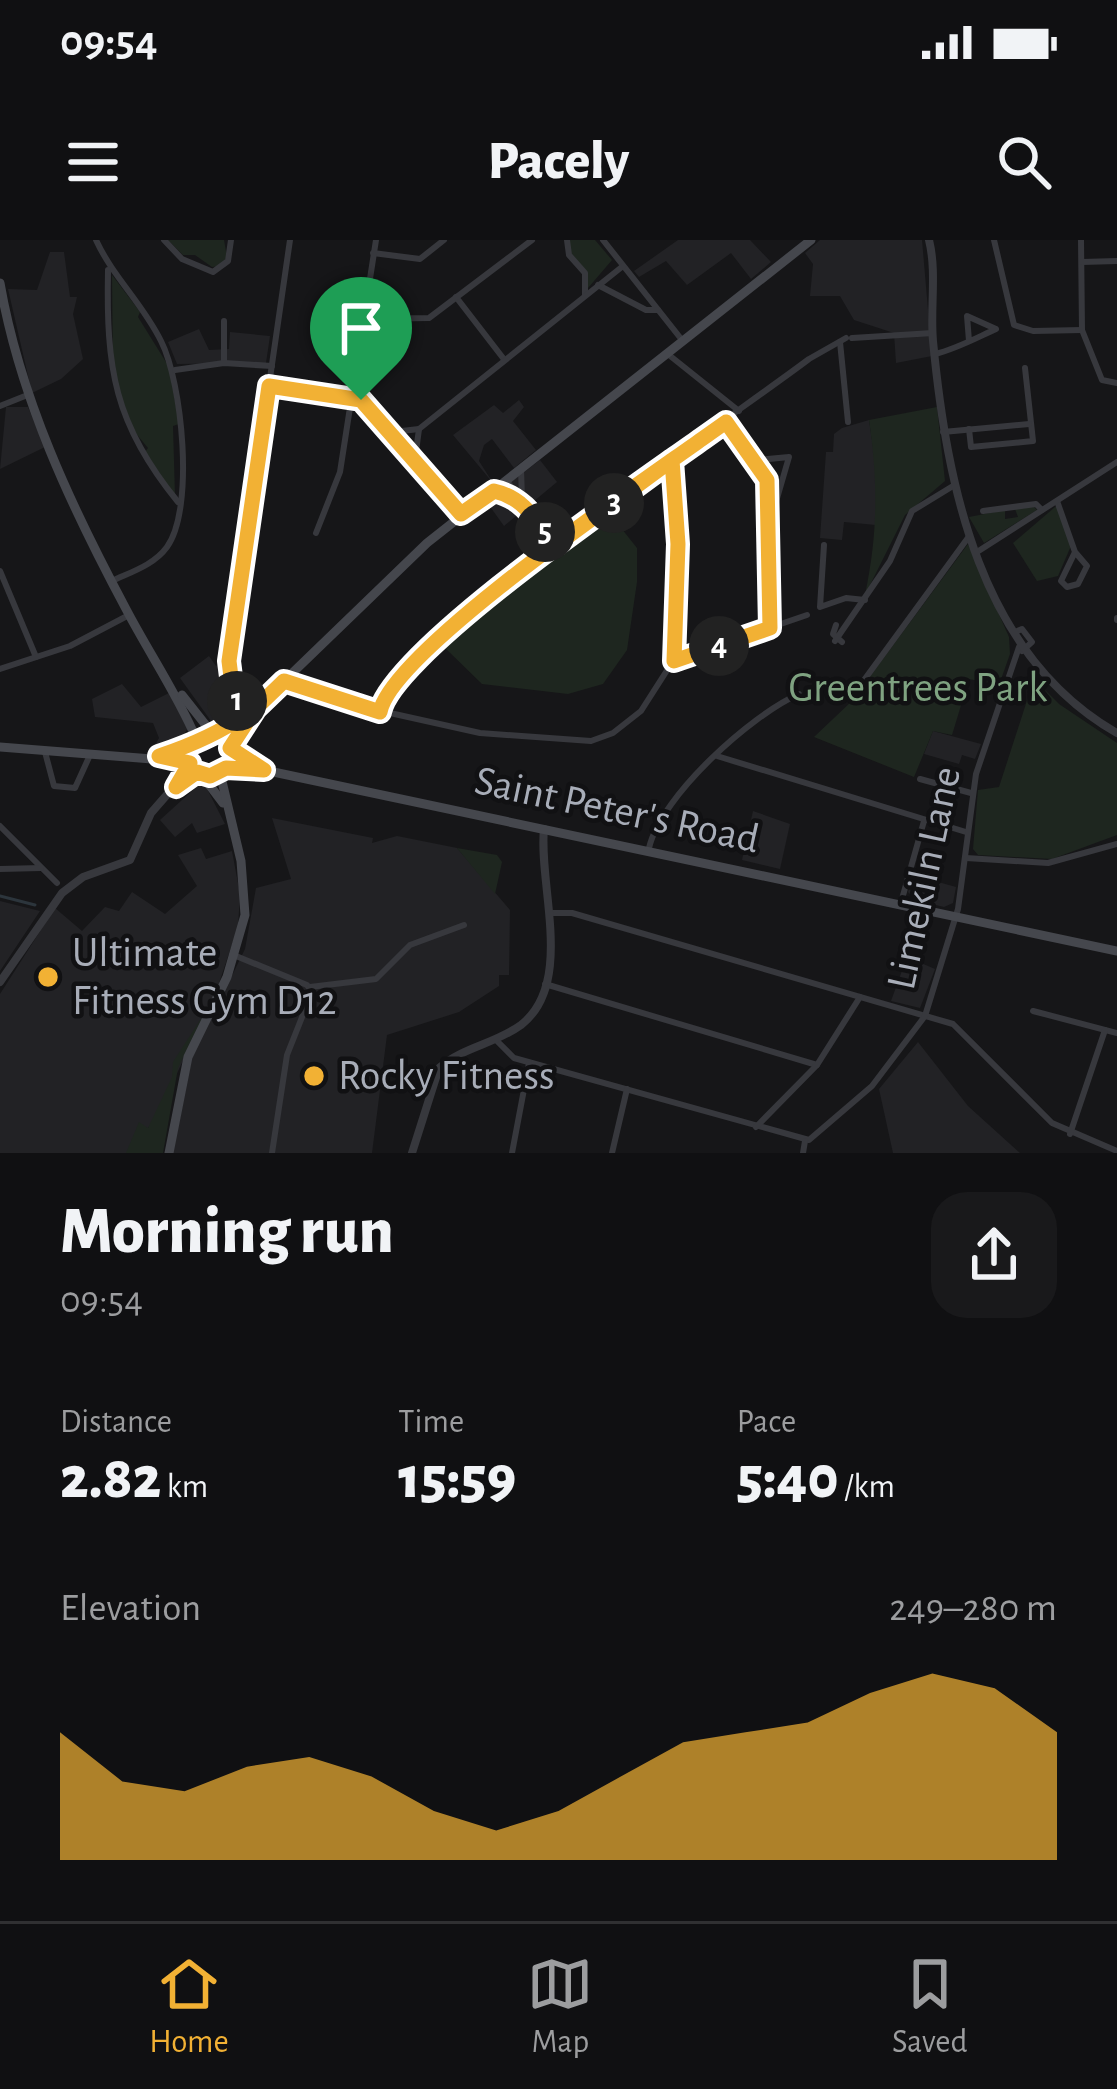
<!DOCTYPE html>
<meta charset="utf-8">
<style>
:root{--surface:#101012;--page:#19191b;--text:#f1f3f6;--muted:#9c9d9f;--line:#303032;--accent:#f2b134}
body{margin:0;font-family:"Alegreya Sans",sans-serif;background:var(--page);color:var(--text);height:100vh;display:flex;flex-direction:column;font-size:45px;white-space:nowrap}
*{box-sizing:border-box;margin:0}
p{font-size:39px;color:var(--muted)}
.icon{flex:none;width:66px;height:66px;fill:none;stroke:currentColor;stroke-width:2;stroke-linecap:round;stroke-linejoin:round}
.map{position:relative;height:913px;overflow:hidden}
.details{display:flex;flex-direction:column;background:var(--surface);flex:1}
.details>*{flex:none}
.pin{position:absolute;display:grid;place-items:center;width:102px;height:102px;color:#fff;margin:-123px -51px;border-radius:50% 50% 50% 0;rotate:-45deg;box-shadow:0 0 12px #0007}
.pin .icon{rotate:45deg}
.km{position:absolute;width:60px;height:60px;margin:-30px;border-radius:50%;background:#222;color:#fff;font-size:33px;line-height:60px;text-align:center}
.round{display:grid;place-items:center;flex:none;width:126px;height:126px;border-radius:36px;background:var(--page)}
.summary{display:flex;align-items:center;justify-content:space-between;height:204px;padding:0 60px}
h1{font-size:66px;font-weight:800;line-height:90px}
.metrics{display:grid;grid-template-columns:repeat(3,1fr);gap:18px;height:204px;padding:12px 60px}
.metrics div{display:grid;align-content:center}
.metrics b{font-size:60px;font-weight:800}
.metrics small{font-size:33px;font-weight:400}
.metrics p{font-size:33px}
.chart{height:336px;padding:24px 60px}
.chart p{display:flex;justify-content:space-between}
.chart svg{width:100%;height:216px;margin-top:12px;fill:var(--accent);opacity:.7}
.status{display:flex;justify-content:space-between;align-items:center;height:84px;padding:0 60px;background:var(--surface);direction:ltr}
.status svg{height:33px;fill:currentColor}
header{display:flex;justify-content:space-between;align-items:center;height:156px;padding:0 60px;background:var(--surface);font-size:54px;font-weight:800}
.tabs{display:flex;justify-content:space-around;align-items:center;height:168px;border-top:3px solid var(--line);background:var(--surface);font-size:33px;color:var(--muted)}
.tabs a{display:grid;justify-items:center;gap:6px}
.tabs .current{color:var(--accent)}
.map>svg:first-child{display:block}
</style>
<div class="status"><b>09:54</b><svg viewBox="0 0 49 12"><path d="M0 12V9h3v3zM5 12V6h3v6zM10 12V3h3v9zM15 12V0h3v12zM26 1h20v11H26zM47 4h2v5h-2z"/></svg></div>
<header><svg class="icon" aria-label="menu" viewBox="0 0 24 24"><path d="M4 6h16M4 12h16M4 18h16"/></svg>Pacely<svg class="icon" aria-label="search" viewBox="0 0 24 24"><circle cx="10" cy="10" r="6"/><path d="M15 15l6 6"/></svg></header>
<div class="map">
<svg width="1117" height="913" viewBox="0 0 1117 913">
<rect width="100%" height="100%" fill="#161618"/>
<!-- built -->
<g fill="#222225">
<path d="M678,0H750L771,22L751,39L731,13L687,45L666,21L639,37L634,31Z"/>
<path d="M820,0H922L932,116L896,123L894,93L854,80L840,56H810L813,24L805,13Z"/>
<path d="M50,12H64L70,57H77L73,74L83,119L61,139L32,153L8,49L37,50Z"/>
<path d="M199,89L209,110L229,109L230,92L270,96L266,123L177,124L168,102Z"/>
<path d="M519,160L524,167L513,181L536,210L514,228L492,199L484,205L479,221L493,243L453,195L494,165L503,173Z"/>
<path d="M6,167H28L45,207L0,229Z"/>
<path d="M869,180L878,241L876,285L844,282L842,300L820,298L826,212H833L834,194L842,188Z"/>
<path d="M540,220L557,242L504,286L486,261Z"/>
<path d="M209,416L216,426L222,422L231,478L223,484L211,481L180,438Z"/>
<path d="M122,444L141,467L171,452L188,488L183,496L155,505L159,498L153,483L95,477L92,459Z"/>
<path d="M933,491L981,504L975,519L962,515L959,524L924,514Z"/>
<path d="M203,541L225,584L197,593L192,583L175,597L160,580Z"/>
<path d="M753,571L790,584L780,629L742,620Z"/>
<path d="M272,578L373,598L372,603L397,596L457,608L510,670L509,735H499V746L459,772L387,795L372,913H173L192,817L245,709L256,648L291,639Z"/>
<path d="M201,608L206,619L232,611L240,654L238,687L218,746L157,876L129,913H0V754L55,668L82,691L105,667L119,671L132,652L165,674L197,646L178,615Z"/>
<path d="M913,635L956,647L953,663L944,667L915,660L908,652Z"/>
<path d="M0,661L40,671L0,731Z"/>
<path d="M907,717L935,729L920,768L891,761Z"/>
<path d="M918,802L968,866L1020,913H893L879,849Z"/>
</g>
<!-- green -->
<g fill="#1e261f">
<path d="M168,0H224L227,17L221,26L212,27L195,15H183Z"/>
<path d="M569,0H595L612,20L588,48L587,31L571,16Z"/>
<path d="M112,35L140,72L138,77L169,127L179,184L173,186L175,256L145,212L148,208L134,191L113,135Z"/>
<path d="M937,167L945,241L905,275L865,355C878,293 878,242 869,180Z"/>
<path d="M1034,267L1037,270L984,303L969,277L1005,270V279L1018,277L1015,269Z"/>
<path d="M1055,267H1059L1071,306L1058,336L1037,341L1013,303Z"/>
<path d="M610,274L637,308V342L627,410L603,444L568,454L482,444L441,404L511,345Z"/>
<path d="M968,304L1009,397L1010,414L999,445L969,439L952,495L933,491L914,537L814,497L852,461Z"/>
<path d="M1034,439L1059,464L1117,503V595L1052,619L978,615L973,609L978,550L999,547Z"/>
<path d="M457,608L497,615L502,622L495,654Z"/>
<path d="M204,774L178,828L163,913H126L139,882L148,888L172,837L173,822Z"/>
</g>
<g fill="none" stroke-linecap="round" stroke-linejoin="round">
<!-- stream -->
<path stroke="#2c353c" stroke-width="3" d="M0,656L35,665"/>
<!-- minor -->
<g stroke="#37383d" stroke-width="6">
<path d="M96,0C113,37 143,64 161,101C182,142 195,268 167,307C154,325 131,332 112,341"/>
<path d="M164,0L182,19L213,32L228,21L231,0"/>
<path d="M567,0L569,15L585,33V55"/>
<path d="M603,0L682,100"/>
<path d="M994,0L1014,85L1033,91L1082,90"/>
<path d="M1081,0L1082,90L1102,140L1117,143"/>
<path d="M373,13L420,19L444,0"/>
<path d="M1082,22L1117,21"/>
<path d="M108,30C106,128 114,184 178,262"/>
<path d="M598,45L646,70H658"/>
<path d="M456,57L503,118"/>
<path d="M364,79L429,78L532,0"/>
<path d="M852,98L933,93"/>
<path d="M840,102L848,182"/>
<path d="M935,114C956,109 976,98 996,89L967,76L969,101"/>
<path d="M669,115L739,171"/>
<path d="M224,123V81"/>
<path d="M175,130L224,123L272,126"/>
<path d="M269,146L361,160L461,275"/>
<path d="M0,166L25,156"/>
<path d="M726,182L767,240L770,388"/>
<path d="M969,189L971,207L1033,201L1025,128"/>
<path d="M393,192L419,189"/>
<path d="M943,192L1029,184"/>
<path d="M415,219L419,189L623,26"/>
<path d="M758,220L789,217L771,279"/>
<path d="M673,222L678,304L673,421"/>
<path d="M521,229L522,258"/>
<path d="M507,241L555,306"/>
<path d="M494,251L519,260"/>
<path d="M1057,261L1075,312L1087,326L1078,344L1067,347L1061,341L1075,312"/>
<path d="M983,271L1036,264L1042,270"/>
<path d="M316,293L340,232L376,0"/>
<path d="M824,305L820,367L846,358L865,360"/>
<path d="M977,312L1117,222"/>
<path d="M0,331L36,417"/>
<path d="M771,347L763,338L762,305L771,297"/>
<path d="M1117,378V380"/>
<path d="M836,385L833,394L842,402"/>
<path d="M1015,392L1022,389L1032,402L1022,411"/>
<path d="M835,401L890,321L912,271L953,246"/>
<path d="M0,429L70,406L129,375"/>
<path d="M284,441L345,463L480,493L591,501L613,493L641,471L673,421L807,375"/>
<path d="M859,447L970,295"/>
<path d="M380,472C393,406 738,173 809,119L846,98"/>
<path d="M246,474L233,453L229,421L290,0"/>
<path d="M45,512L54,546L75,548L90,515"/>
<path d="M717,516L966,592"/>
<path d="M920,539L971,553"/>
<path d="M0,586L57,643"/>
<path d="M649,608C661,556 751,475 799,454"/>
<path d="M966,618L1048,623L1117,604"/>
<path d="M0,629L41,628"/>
<path d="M900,666L924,581"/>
<path d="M552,673H572L953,784L1052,883L1117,911"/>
<path d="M236,716L307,745L312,752L287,815L272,913"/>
<path d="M545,744L817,825"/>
<path d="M310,747L376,739L410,705L464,685"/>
<path d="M1033,771L1117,793"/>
<path d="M496,800L514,818L809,900L872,846L925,776L958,669L976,534L1019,407"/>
<path d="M756,887L817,825L860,757"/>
<path d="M1070,894L1105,790"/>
<path d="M512,913L529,823"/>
<path d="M612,913L627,849"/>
<path d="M803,913L805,901"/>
</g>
<!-- tertiary -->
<g stroke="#37383d" stroke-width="8">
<path d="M929,0C937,32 930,68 933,101C947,246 980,415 1117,493"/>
<path d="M0,742L62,653L83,637L130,620L151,573L192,526"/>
<path d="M412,913L439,828C463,807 495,804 521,785C575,743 538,645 544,589"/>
</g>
<!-- secondary -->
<g stroke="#45474d" stroke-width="9">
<path d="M0,43C20,158 71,266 126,369C149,413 176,452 196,498"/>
<path d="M182,455L212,493"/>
<path d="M215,493L246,474"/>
<path d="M0,507L190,522"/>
<path d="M230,508L256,468L427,303L811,0"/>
<path d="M159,516L189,508"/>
<path d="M226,528L264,530L1117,711"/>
<path d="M204,535L220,533L231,518L227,503L214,494L196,498L189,518L223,563"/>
<path d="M169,913L188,817L227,737L245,675L241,621L220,533"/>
</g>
</g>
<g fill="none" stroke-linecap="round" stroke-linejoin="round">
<!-- route casing -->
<g stroke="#fff" stroke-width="24">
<path id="route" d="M361,160L269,146L229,421L233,453L246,474C220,493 189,506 159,516L190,523L176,547L197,532L210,536L226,528L264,530L230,508L256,468L284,441L380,472C392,411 642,242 702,199L726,182L767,240L770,388L674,421L678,304L672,220L555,306C536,281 525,258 494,251L461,274L361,160"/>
</g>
<!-- route -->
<use href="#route" stroke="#f2b134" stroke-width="15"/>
</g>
<!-- markers -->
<g fill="#f2b134" stroke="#111113" stroke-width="4.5">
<circle cx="48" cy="737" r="12"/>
<circle cx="314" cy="836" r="12"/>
</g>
<g text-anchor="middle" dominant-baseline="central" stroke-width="9" stroke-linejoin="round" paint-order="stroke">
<!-- park labels -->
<g font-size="42" fill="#7fa381" stroke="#111113">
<text x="918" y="448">Greentrees Park</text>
</g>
<!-- street labels -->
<g font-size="42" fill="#a8adb8" stroke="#111113">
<text transform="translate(617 570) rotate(12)">Saint Peter's Road</text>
<text transform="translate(924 638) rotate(-78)">Limekiln Lane</text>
</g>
<!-- poi labels -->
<g font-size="42" fill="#a8adb8" stroke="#111113" text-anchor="start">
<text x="72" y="713">Ultimate<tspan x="72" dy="48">Fitness Gym D12</tspan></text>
<text x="338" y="836">Rocky Fitness</text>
</g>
</g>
</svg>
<div class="pin" style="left:361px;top:160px;background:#1e9e55"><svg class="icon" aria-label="arrive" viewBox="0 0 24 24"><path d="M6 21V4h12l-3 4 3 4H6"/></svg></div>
<b class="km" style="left:237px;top:461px">1</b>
<b class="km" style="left:614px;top:263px">3</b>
<b class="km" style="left:719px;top:406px">4</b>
<b class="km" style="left:545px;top:292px">5</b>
</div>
<section class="details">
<div class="summary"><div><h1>Morning run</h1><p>09:54</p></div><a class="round"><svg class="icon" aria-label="share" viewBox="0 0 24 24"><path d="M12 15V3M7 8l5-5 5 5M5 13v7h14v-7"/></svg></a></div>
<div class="metrics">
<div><p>Distance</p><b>2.82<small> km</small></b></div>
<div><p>Time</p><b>15:59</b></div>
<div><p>Pace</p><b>5:40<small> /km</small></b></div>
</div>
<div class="chart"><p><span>Elevation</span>249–280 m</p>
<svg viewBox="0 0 160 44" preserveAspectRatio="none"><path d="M0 44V18L10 28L20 30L30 25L40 23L50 27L60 34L70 38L80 34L90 27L100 20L110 18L120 16L130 10L140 6L150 9L160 18V44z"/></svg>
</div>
</section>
<nav class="tabs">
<a class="current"><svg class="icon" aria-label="home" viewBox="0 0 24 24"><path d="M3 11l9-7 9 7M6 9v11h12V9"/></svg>Home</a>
<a><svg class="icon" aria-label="map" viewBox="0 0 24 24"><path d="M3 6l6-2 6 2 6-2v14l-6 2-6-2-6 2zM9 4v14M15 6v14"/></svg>Map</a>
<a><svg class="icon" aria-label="saved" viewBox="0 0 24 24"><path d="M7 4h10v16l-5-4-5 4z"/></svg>Saved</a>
</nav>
